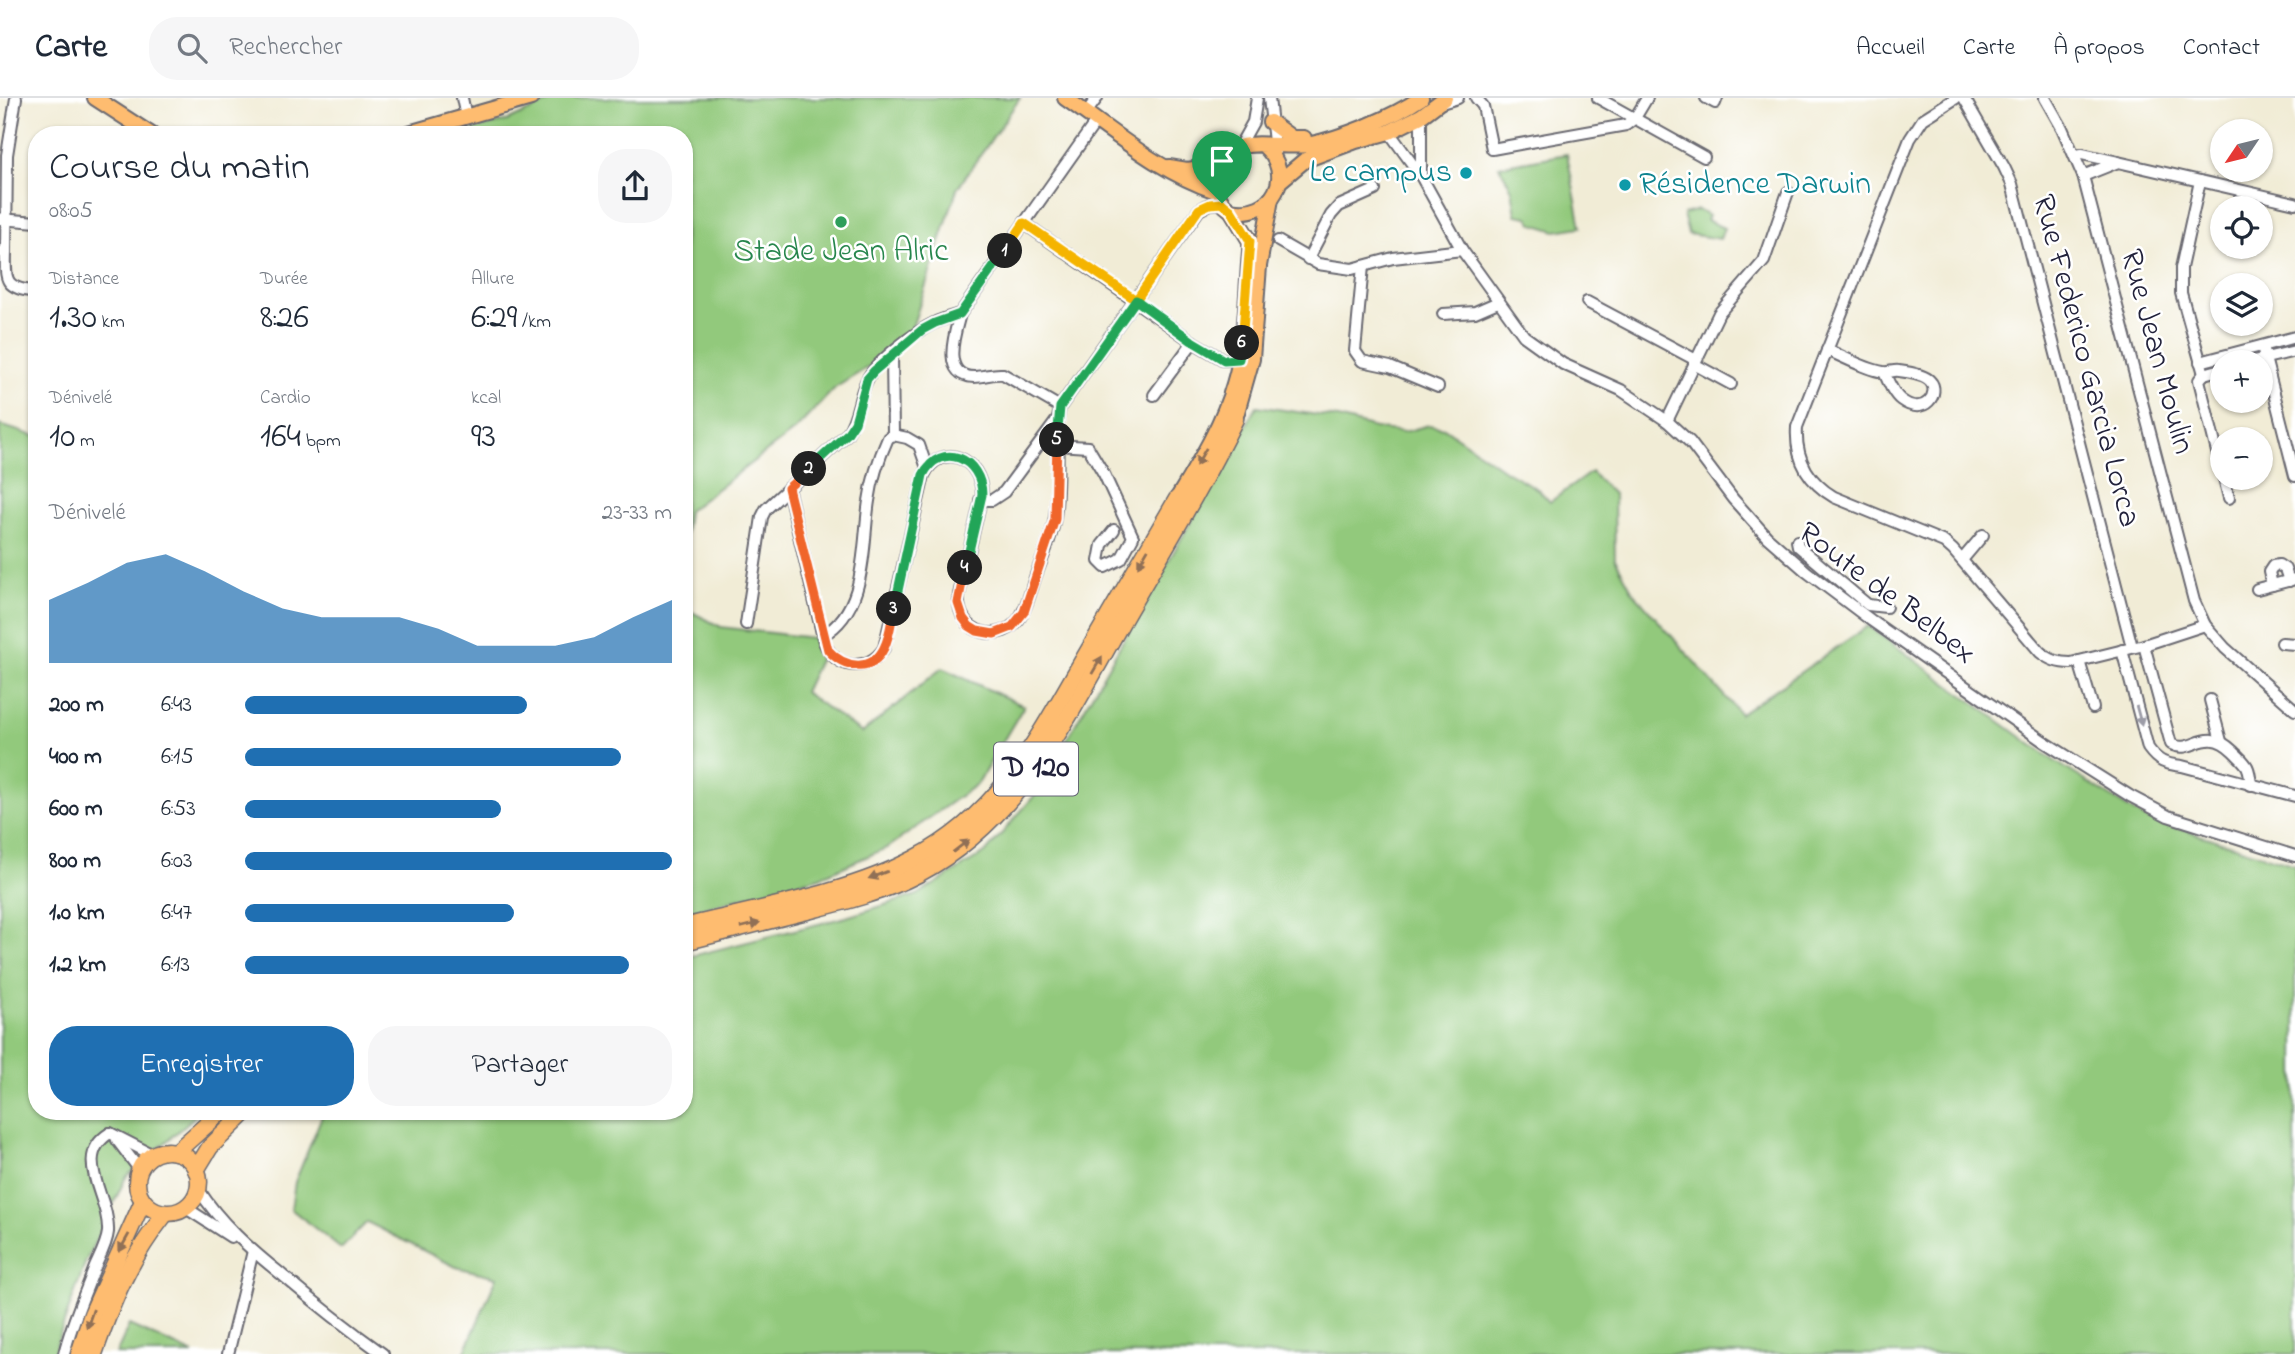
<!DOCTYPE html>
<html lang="fr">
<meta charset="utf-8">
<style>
:root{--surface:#fff;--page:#f6f6f7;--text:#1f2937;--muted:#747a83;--line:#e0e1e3;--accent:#1f6fb2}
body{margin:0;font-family:"Indie Flower",sans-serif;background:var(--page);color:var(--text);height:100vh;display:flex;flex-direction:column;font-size:26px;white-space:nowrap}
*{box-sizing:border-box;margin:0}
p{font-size:23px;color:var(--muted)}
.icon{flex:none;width:38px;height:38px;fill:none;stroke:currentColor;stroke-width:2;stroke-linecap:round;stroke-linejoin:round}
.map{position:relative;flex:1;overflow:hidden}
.panel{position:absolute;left:28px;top:28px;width:665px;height:994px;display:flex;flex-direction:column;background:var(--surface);border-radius:28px;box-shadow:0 2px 5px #0004}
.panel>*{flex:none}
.needle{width:46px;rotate:235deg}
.controls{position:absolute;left:2210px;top:21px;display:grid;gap:14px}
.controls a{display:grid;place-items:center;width:63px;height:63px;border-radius:50%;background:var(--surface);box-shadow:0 2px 5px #0004;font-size:35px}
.pin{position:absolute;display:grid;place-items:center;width:60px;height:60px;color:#fff;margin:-72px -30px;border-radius:50% 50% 50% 0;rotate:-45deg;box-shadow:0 0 7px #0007}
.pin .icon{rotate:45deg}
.km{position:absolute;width:35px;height:35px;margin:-18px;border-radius:50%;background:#222;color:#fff;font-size:19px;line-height:35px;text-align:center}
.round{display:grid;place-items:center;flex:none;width:74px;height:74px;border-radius:28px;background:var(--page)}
.head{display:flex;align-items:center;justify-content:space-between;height:119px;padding:0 21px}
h1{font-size:38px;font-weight:600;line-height:52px}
.figures{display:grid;grid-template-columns:repeat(3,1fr);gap:10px;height:119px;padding:7px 21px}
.figures div{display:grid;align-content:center}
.figures b{font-size:35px;font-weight:600}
.figures small{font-size:19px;font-weight:400}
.figures p{font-size:19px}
.chart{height:196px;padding:14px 21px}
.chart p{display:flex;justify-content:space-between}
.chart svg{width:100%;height:126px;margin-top:7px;fill:var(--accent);opacity:.7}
.action{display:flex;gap:14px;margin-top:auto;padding:14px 21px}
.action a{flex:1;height:80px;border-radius:28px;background:var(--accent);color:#fff;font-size:28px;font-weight:600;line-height:80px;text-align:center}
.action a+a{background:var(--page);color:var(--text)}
ul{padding:0 21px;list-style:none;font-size:23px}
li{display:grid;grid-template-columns:112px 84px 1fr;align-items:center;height:52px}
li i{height:18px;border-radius:9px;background:var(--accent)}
header{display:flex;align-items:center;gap:42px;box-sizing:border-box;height:98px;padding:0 35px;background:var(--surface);border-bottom:2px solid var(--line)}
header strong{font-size:33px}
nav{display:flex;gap:38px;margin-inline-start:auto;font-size:24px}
.search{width:490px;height:63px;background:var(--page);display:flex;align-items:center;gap:18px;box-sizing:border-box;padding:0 24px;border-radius:28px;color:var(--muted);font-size:26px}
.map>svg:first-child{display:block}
</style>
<header>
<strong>Carte</strong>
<div class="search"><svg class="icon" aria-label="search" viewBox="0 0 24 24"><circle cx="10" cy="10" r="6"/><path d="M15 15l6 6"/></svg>Rechercher</div>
<nav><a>Accueil</a><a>Carte</a><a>À propos</a><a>Contact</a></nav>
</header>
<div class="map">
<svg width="2295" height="1256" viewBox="0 0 2295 1256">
<rect width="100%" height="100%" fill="#fff"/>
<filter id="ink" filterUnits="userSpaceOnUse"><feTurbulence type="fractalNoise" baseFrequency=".0143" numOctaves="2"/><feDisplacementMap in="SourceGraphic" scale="14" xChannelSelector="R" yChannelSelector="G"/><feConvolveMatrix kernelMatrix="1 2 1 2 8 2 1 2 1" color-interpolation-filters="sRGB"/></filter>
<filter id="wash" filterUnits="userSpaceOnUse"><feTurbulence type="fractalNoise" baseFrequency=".00686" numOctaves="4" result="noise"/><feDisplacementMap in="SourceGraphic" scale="28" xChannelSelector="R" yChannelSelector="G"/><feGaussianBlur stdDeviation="1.57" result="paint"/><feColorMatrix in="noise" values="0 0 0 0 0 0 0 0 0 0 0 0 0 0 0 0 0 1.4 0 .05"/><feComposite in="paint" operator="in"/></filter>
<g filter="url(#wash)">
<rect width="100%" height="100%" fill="#f1ecd6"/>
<!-- green -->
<g fill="#92c97c" stroke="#5a765c" stroke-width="2">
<path d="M557,0H1020L957,91L911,233L873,266L835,290L795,332L688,413L684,445V37H449L507,23Z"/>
<path d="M1567,56L1581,129L1556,133L1533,126L1528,119L1516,117L1512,91L1499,68Z"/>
<path d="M1698,112L1708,118L1706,122L1724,130L1720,141L1688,136L1683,116Z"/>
<path d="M1257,308L1338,320L1379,331L1404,334L1429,327L1444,330L1506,373L1539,392L1550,404L1591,374L1614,397L1615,461L1633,494L1740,616L1868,528L2053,662L2142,719L2295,767V1256H464L497,1179L456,1169L367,1124L341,1151L291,1111L295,1084L324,1013H684V860L846,819L917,797L985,755L1035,697Z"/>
<path d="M0,327L37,339V1013H201L126,1079L86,1163L53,1256H0Z"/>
<path d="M684,510L721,529L813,540L821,558L804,594L862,635L942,570L1024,608L978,685L889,749L820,779L684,815Z"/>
<path d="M129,1227L194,1256H116Z"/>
</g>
</g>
<g filter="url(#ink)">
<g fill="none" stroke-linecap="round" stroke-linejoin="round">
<!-- minor casing -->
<g stroke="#6a6971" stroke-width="14">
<g id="minor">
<path d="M462,0L466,19"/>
<path d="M1269,0L1275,53"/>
<path d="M1476,0L1483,8L1492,51L1626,27L1635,20L1647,0"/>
<path d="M1598,0L1704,59"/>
<path d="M1706,0L1715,5L1717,0"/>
<path d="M1956,0L1923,21L1910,41L1797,329C1795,360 1807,383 1834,399L1944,444L1953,452L2040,554C2050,562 2058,565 2071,565L2144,547L2205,527"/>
<path d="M1964,0L2004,69L2012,86L2132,549"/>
<path d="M2045,0L2062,30L2083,78L2194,503L2205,527L2225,550L2295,612"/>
<path d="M1438,6L1458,0"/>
<path d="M1086,15L1097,0"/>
<path d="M1421,18V78"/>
<path d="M1389,34L1421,78L1462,152L1524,238L1563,266L1621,292L1667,323L1690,344L1733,401L1767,439L1807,474L1872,523L2043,643L2130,698L2168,718L2295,758"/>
<path d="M1239,49L1253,24L1257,0"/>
<path d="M2075,57L2082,56L2118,64L2083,78"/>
<path d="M2118,64L2295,105"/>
<path d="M2200,83L2181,170V195L2204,276"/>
<path d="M0,121L37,124"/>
<path d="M1024,125L1193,244L1224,262L1239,261"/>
<path d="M1278,143L1318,166L1352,171L1393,160L1462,152"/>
<path d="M0,154H6L7,57L16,0"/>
<path d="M6,154C5,184 5,190 37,194"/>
<path d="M1308,161L1331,117L1339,108L1375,92"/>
<path d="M1363,168L1355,253L1362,263L1390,269L1438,289"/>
<path d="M1587,204L1696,262"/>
<path d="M1443,216L1475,214L1498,204"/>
<path d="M2262,248L2295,378"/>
<path d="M1827,252C1844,259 1865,271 1883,274C1888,275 1894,272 1899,273C1907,274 1925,277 1930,283C1941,294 1925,320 1901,302C1893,296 1888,283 1884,274"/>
<path d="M892,256L893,337L907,340L919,347L927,370"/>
<path d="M2200,264L2295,239"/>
<path d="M2249,264L2295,253"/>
<path d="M1694,266L1731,286"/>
<path d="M2204,276L2199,282L2222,374"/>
<path d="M2204,276L2222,271"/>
<path d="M1154,297L1193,244"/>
<path d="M1060,309L1003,276C992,275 984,279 974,279C940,278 955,235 960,216L1097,22"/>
<path d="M1667,323L1719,215L1764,163L1788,94"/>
<path d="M1057,347L1088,349L1104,376L1133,439L1121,461L1105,469L1099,463L1102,447L1114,432"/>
<path d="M2224,380L2229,400"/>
<path d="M788,390L824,544C835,572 868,575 884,550L924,377C941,343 982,359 982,397L959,497C955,536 1004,550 1022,516C1028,505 1031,492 1035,480C1042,460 1052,440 1055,419C1059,387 1057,353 1058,321L1060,309L1199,112L1210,106L1221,105"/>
<path d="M980,402H992L1004,394L1057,322"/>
<path d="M1797,443L1798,448L1868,507L1886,509"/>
<path d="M1962,462L1983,437"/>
<path d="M2272,487L2269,474L2273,468L2279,467L2285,471L2289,483"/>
<path d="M2257,491L2295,481"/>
<path d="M746,526L762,419L766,411L847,336C860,316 858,298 868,280C878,262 915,234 934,225C942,221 951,219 960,216"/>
<path d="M823,537C868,512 862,447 869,403C872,381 879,360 888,340L893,337"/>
<path d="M2282,545L2295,546"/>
<path d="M2144,547L2171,646C2192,658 2205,626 2233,653C2247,667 2249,666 2251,687"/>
<path d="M2122,552L2148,650C2158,664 2165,666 2182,668L2295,698"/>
<path d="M2079,563L2093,610"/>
<path d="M2210,602L2221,643"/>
<path d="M110,1035L153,1057"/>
<path d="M117,1042L139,1071"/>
<path d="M199,1092C220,1125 250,1151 281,1176C314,1204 348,1231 383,1256"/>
<path d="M186,1110L231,1139"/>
<path d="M64,1256C71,1226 84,1198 95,1169C100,1158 107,1145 108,1134C110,1099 71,1059 110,1035"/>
<path d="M228,1256L253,1153"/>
</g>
</g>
<!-- major casing -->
<g stroke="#6a6971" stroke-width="18">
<g id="major">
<path d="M95,0L152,37"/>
<path d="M1065,0C1114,34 1159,74 1216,93"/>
<path d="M1270,24L1292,40H1304"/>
<path d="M402,37L531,0"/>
<path d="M1263,47C1297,76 1273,121 1231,112C1213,100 1212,83 1224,66C1227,60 1231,53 1237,50C1252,42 1287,50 1307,47C1342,40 1392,20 1421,0"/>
<path d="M1169,69L1187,72L1223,67"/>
<path d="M1280,83L1305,62L1356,43L1389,34L1421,18L1445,0"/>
<path d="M1235,321L1252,261L1259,168L1271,101"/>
<path d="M1177,401C1199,364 1222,328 1234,286C1247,244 1246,197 1250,153V143L1231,112"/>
</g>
</g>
<!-- highway casing -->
<g stroke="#6a6971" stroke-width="19">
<g id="highway">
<path d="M684,829C759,810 845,797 914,761C1001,716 1039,638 1086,557C1116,505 1147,453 1177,401"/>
<path d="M684,844C724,834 763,824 803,814C842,804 882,795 918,776C1023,721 1071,612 1127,515C1164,451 1203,387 1235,321"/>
<circle cx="168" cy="1084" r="31"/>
<path d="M176,1054L222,1013"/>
<path d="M196,1072L210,1049L247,1013"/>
<path d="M79,1256L92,1216L143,1103"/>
<path d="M94,1256C113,1201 129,1162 165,1116"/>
</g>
</g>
<!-- minor -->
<use href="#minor" stroke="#fff" stroke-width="10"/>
<!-- major -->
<use href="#major" stroke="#febc70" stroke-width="14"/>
<!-- highway -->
<use href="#highway" stroke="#febc70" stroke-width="16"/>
</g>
<!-- one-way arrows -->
<defs><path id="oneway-solid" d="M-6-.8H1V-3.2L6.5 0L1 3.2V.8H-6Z" transform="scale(1.75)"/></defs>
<g fill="#906f56">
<use href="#oneway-solid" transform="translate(1201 359) rotate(120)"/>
<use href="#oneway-solid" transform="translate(1143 460) rotate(120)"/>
<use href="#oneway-solid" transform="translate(1097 567) rotate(-60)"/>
<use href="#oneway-solid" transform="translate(961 748) rotate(-37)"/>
<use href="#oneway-solid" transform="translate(878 777) rotate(159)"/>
<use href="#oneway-solid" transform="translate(750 827) rotate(-14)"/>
<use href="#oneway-solid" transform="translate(124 1145) rotate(119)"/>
<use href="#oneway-solid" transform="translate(90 1221) rotate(109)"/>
</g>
<use fill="#9c9ca7" href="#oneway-solid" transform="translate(2139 618) rotate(75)"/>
</g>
<g fill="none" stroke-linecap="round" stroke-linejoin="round" filter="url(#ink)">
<!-- split-1 casing -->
<g stroke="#fff" stroke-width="14">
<path id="split-1" d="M1005,153L1024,125L1136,202L1199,111L1210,106L1222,105"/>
</g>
<!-- split-2 casing -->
<g stroke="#fff" stroke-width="14">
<path id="split-2" d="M809,371L847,336L855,324L867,281L874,273L922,232L935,225L960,216L1005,153"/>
</g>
<!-- split-3 casing -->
<g stroke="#fff" stroke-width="14">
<path id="split-3" d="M809,371L788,390L828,552C844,570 872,575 884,550C890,538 891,524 894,511"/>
</g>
<!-- split-4 casing -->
<g stroke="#fff" stroke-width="14">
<path id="split-4" d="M894,511L923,377C941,342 982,360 982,397L965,470"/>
</g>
<!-- split-5 casing -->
<g stroke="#fff" stroke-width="14">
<path id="split-5" d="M965,470L958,505L963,520L969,528L977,533L994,536L1012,529L1024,514L1055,421L1057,342"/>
</g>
<!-- split-6 casing -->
<g stroke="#fff" stroke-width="14">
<path id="split-6" d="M1057,342L1060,309L1136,202L1192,243L1224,262L1239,261L1242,245"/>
</g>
<!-- split-7 casing -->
<g stroke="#fff" stroke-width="14">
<path id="split-7" d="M1222,105L1231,112L1250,143L1242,245"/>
</g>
<!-- split-1 -->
<use href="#split-1" stroke="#f5b400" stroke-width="9"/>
<!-- split-2 -->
<use href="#split-2" stroke="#22a559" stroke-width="9"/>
<!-- split-3 -->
<use href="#split-3" stroke="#f0652b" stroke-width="9"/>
<!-- split-4 -->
<use href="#split-4" stroke="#22a559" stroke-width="9"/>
<!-- split-5 -->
<use href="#split-5" stroke="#f0652b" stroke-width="9"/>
<!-- split-6 -->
<use href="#split-6" stroke="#22a559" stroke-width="9"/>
<!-- split-7 -->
<use href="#split-7" stroke="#f5b400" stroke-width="9"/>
</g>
<!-- markers -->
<g fill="#0f9aa8" stroke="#fff" stroke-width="2.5">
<circle cx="1466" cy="75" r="7"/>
<circle cx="1625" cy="87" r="7"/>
</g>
<circle fill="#2e9e5b" stroke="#fff" stroke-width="2.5" cx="841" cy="124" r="7"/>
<g text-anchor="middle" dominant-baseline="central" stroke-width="5" stroke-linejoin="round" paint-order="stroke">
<!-- shield labels -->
<rect fill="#fff" stroke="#646476" stroke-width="2" x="994" y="644.5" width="84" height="53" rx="5"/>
<g font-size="30" font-weight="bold" fill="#22223b">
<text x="1036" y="671">D 120</text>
</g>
<!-- culture labels -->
<g font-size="32" fill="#0d838f" stroke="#fff" text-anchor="end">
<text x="1452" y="75">Le campus</text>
<text x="1639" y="87" text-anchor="start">Résidence Darwin</text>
</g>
<!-- leisure labels -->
<g font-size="32" fill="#27864d" stroke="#fff">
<text x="841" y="154">Stade Jean Alric</text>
</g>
<!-- street labels -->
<g font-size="32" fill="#22223b" stroke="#fff">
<text transform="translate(2156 254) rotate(75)">Rue Jean Moulin</text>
<text transform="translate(2085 263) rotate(75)">Rue Federico Garcia Lorca</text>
<text transform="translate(1886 496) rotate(37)">Route de Belbex</text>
</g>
</g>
</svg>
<div class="controls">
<a><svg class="needle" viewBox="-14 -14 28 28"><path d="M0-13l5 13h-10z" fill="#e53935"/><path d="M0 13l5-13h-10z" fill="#747a83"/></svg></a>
<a><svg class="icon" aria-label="locate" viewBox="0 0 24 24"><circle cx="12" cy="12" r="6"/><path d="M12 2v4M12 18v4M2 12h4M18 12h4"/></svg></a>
<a><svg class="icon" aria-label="layers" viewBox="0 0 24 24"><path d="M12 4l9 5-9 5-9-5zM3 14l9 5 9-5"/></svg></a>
<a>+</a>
<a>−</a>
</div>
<div class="pin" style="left:1222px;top:105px;background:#1e9e55"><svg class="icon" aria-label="arrive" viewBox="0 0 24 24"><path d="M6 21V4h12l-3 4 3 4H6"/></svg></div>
<b class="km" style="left:1005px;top:153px">1</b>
<b class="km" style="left:809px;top:371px">2</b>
<b class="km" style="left:894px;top:511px">3</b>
<b class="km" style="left:965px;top:470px">4</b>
<b class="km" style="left:1057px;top:342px">5</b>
<b class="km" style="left:1242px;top:245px">6</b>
<section class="panel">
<div class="head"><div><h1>Course du matin</h1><p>08:05</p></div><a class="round"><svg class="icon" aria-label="share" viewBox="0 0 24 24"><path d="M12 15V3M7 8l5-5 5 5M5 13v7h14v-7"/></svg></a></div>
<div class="figures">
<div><p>Distance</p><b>1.30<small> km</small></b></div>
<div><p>Durée</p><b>8:26</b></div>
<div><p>Allure</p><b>6:29<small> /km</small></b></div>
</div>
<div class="figures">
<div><p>Dénivelé</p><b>10<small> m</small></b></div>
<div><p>Cardio</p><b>164<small> bpm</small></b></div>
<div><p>kcal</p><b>93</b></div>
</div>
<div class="chart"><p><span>Dénivelé</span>23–33 m</p>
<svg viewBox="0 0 160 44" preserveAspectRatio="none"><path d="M0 44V22L10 16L20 9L30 6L40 12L50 19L60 25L70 28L80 28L90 28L100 32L110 38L120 38L130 38L140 35L150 28L160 22V44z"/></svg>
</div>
<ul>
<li><b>200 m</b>6:43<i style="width:66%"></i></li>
<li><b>400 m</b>6:15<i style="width:88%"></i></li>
<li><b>600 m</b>6:53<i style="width:60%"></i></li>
<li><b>800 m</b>6:03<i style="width:100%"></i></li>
<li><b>1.0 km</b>6:47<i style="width:63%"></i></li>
<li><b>1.2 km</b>6:13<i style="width:90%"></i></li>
</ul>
<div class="action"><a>Enregistrer</a><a>Partager</a></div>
</section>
</div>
